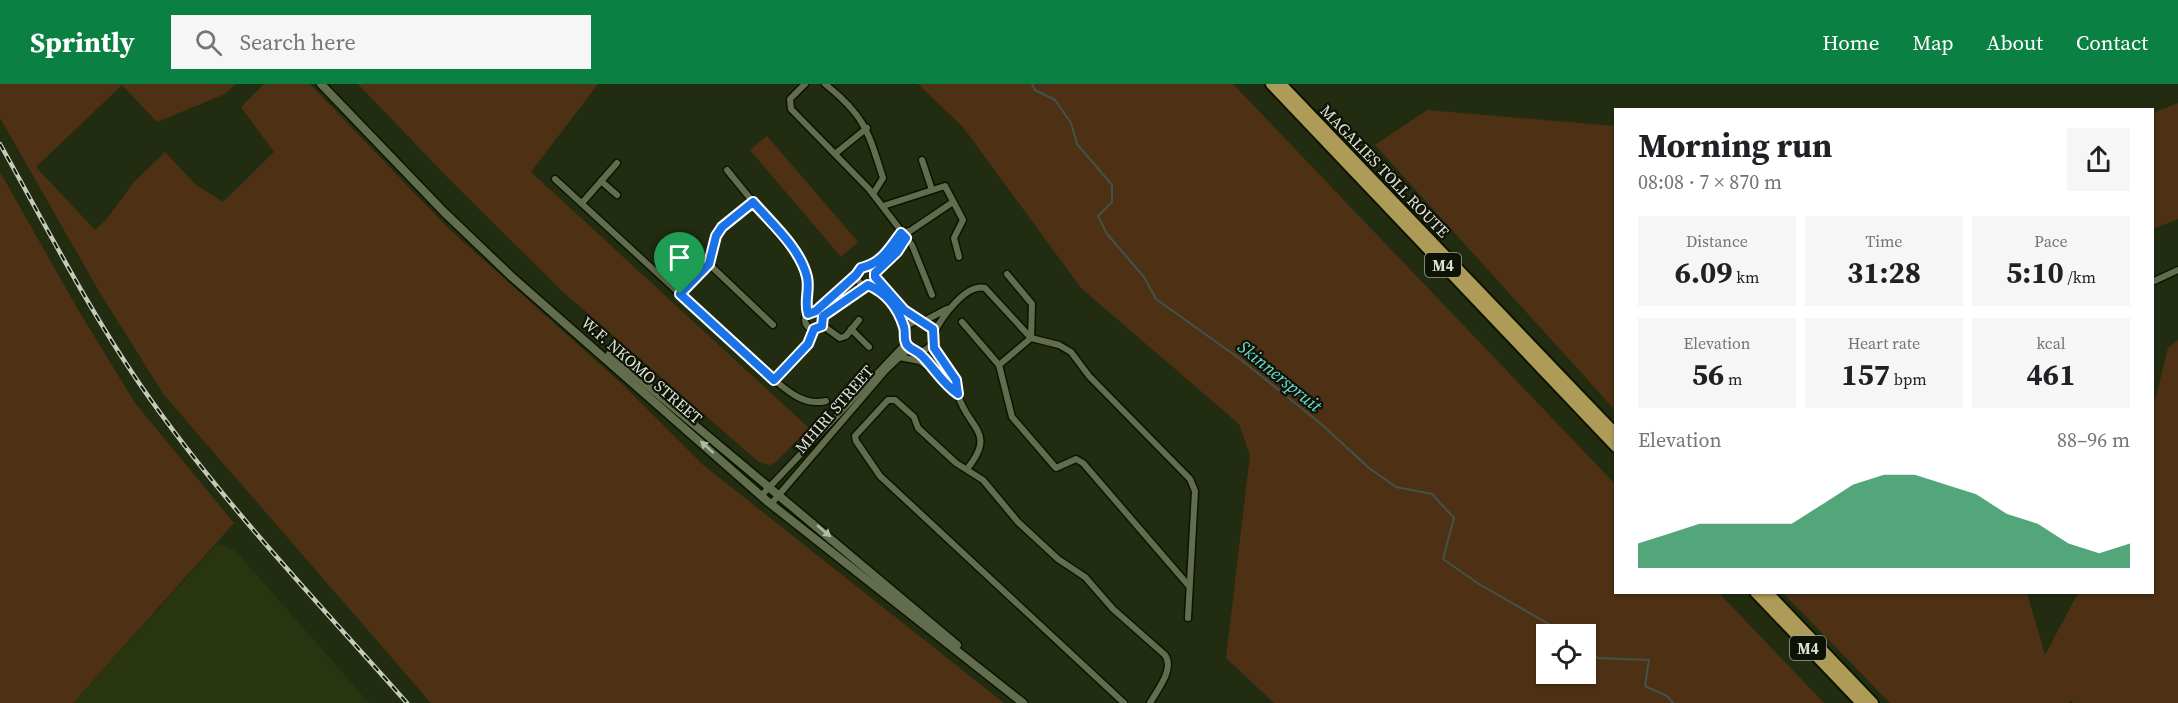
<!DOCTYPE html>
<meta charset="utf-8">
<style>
:root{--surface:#fff;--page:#f6f6f6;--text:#202124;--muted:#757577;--accent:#0b8043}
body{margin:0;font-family:"Source Serif 4",serif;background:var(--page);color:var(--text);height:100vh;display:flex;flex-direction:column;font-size:22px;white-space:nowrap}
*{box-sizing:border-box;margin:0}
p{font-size:20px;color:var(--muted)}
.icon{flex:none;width:33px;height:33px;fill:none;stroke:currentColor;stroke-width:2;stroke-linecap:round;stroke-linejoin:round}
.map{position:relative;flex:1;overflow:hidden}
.details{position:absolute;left:1614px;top:24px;width:540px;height:486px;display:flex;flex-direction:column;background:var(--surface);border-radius:0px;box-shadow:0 2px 4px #0004}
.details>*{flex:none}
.fabs{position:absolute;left:1536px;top:540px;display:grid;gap:12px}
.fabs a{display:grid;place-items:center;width:60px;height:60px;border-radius:0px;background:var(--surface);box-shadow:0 2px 4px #0004;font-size:30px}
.pin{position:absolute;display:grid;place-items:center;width:51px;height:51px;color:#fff;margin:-62px -26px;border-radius:50% 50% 50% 0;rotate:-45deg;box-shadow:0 0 6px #0007}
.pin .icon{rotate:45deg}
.round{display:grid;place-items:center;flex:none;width:63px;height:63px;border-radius:0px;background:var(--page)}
.head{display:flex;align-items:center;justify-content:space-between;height:102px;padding:0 24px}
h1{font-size:33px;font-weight:700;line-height:45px}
.figures{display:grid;grid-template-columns:repeat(3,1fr);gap:9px;height:102px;padding:6px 24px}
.figures div{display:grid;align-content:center;border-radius:0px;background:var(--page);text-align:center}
.figures b{font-size:30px;font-weight:700}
.figures small{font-size:16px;font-weight:400}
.figures p{font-size:16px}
.chart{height:168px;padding:12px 24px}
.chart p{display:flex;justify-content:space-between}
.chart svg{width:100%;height:108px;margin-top:6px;fill:var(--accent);opacity:.7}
header{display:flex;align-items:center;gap:36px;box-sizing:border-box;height:84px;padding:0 30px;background:var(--accent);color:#fff}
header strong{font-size:28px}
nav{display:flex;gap:33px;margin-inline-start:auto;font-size:21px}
.search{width:420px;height:54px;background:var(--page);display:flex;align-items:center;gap:15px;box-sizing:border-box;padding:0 21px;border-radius:0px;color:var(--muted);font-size:22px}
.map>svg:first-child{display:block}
</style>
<header>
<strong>Sprintly</strong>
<div class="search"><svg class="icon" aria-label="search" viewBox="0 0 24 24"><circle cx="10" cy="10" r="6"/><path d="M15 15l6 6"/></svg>Search here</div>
<nav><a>Home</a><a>Map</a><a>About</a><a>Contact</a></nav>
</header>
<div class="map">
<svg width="2178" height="619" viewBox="0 0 2178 619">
<rect width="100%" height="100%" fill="#222c10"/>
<!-- built -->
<path fill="#293511" d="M217,460L235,466L369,619H73Z"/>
<!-- green -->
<g fill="#4e3114" fill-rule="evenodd">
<path d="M0,0H235L225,10L157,38L122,1L36,83L95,146L106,136L134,98L165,68L195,100L223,118L274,68L241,23L264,0H310L447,143L622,300L702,380L1004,619H431L164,311L100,209L0,34Z"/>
<path d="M358,0H598L531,88L809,344L776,378L770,381L760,379L562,207L449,95Z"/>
<path d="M918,0H1233L1615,400L1616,508L1719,509L1824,619H1274L1226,574L1250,371L1239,340L1081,204L963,43ZM1546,550H1586V590H1546Z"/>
<path d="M2178,19V135L2153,145V29Z"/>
<path d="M1427,26L1615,42V326L1375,61Z"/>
<path d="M767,52L858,158L841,173L750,66Z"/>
<path d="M0,88L80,229L135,319L234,439L73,619H0Z"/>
<path d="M2178,256V619H2073L2071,616L2068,619H1890L1783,509H2027L2045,571L2078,509L2152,508L2153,324L2168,264Z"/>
</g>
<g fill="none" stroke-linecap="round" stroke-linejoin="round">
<!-- stream -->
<g stroke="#42534c" stroke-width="2">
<path d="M1032,0L1035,6L1055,16L1071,39L1077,60L1112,101V118L1098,132L1107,150L1144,193L1156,215L1240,275L1320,339L1369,384L1396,403L1432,410L1454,434L1443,475L1479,500L1566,550"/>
<path d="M1586,565L1598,574L1649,576L1645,602L1667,612L1673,619"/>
</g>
<!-- minor casing -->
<g stroke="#0c1400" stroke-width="9">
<g id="minor">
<path d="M805,0L790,15L791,25L869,105L912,161L932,211"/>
<path d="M825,0C865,32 868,47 883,94L873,110"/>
<path d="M836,69L867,44"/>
<path d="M922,76L932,106"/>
<path d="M727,86L801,177L808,196L805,219L808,230"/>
<path d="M555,95L767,290C785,304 802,323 826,317"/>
<path d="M601,97L617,111"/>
<path d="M582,119L617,79"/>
<path d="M883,122L945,102L963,136L954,154L959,173"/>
<path d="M709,180L773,241"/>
<circle cx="866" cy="192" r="9"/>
<path d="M870,184L880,176L901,149L910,147L953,118"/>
<path d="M875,189L897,168L907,153"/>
<path d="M875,193L904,226L920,236"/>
<path d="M2152,198L2178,186"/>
<path d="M868,201C889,210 896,225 905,245"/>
<path d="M680,209L709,180L716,152L722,143L753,118"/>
<circle cx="814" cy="236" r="9"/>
<path d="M816,227L856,191"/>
<path d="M823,232L865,202"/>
<circle cx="919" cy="252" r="15"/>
<path d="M924,237L947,225"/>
<path d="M962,238L999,281L1012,333L1056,384L1076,375L1083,379L1189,502"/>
<path d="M822,241L840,254L846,252L859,236"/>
<path d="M851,245L869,263"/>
<path d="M934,249C942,233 966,199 985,204L1031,254L1059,261L1071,268L1089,292L1190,395L1195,407L1188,534"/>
<path d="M934,257C933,271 947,282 954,293C958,299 956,305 958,311C969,346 997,348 967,385"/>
<path d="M918,267L944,300L958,310"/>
<path d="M899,273L920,277L928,283"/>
<path d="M999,281L1031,254L1032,220L1007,190"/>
<path d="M774,296L808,260L814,245"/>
<path d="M761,412L906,259"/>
<path d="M771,420L886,286L905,268L915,266"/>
<path d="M1124,619L880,392L856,357L855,352L888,316H895L914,333L918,344L956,379L983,396L1018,438L1058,475L1085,493L1113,525L1165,571C1175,585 1157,606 1150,619"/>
</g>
</g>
<!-- secondary casing -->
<g stroke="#0c1400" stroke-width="11">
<g id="secondary">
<path d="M321,0L444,128L512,193L767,417L1023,619"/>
<path d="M610,270L957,561"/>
</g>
</g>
<!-- motorway casing -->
<g stroke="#0c1400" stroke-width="14">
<g id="motorway">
<path d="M1271,0L1616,363"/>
<path d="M1281,0L1616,350"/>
<path d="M1755,508L1861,619"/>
<path d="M1767,508L1873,619"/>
</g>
</g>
<!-- minor -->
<use href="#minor" stroke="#626d4e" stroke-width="6"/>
<!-- secondary -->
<use href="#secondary" stroke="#626d4e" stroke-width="8"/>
<!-- motorway -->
<use href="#motorway" stroke="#ae9b57" stroke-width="10"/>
<!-- rail casing -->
<g stroke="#c4ccb9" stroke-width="4.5">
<path id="rail" d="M0,60C45,140 87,223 139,299C218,414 315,515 407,619"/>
</g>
<!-- rail -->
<use href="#rail" stroke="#0e1207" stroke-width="2" stroke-dasharray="7" stroke-linecap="butt"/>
</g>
<!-- one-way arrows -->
<defs><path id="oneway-solid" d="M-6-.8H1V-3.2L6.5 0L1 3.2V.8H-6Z" transform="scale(1.5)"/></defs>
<g fill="#b1baa4">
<use href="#oneway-solid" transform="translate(707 363) rotate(-138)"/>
<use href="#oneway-solid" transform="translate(824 447) rotate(40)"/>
</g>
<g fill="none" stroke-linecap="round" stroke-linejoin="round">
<!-- route casing -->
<g stroke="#fff" stroke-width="12">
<path id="route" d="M753,118C772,140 800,164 807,193C810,206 804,217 808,230L816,227L856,191L861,184C882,179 888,166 901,149L906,154L897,168L875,189V193L904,226L933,245L934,264L956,296L958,310C942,299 935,285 922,272C918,267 911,266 907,261C903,255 906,249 904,243C898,224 887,209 868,201L823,232L822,242L814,245L808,260L774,296L680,210L709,180L716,152L722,143Z"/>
</g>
<!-- route -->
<use href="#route" stroke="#1a73e8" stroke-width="8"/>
</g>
<g text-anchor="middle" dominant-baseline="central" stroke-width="4.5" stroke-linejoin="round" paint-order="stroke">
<!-- shield labels -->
<g fill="#0e1207" stroke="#9ea495" stroke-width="1.5">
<rect x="1425" y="169" width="36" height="24" rx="4.5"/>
<rect x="1790" y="552" width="36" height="24" rx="4.5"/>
</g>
<g font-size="15" font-weight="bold" fill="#dce3d2">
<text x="1443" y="181">M4</text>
<text x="1808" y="564">M4</text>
</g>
<!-- street labels -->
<g font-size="16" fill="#dce3d2" stroke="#0e1207">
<text transform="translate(1385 87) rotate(46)">MAGALIES TOLL ROUTE</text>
<text transform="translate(642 286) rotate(41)">W.F. NKOMO STREET</text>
<text transform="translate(834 325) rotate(-49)">MHIRI STREET</text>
</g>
<!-- water labels -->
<g font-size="18" font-style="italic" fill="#66ddd0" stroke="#0e1207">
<text transform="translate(1280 292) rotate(39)">Skinnerspruit</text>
</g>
</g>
</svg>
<div class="fabs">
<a><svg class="icon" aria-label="locate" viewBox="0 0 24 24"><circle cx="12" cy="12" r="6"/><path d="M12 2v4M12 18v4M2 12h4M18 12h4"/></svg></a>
</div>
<div class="pin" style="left:680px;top:210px;background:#1e9e55"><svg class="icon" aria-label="arrive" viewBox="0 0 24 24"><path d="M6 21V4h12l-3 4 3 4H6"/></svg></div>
<section class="details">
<div class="head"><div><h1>Morning run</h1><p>08:08 · 7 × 870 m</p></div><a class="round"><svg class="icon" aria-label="share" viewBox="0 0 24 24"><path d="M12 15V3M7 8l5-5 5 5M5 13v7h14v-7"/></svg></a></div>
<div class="figures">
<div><p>Distance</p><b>6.09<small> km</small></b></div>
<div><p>Time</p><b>31:28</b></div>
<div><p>Pace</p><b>5:10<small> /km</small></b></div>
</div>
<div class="figures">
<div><p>Elevation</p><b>56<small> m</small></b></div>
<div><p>Heart rate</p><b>157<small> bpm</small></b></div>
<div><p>kcal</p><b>461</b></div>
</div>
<div class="chart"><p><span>Elevation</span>88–96 m</p>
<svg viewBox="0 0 160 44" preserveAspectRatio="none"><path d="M0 44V34L10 30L20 26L30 26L40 26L50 26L60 18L70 10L80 6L90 6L100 10L110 14L120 22L130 26L140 34L150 38L160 34V44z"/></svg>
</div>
</section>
</div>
